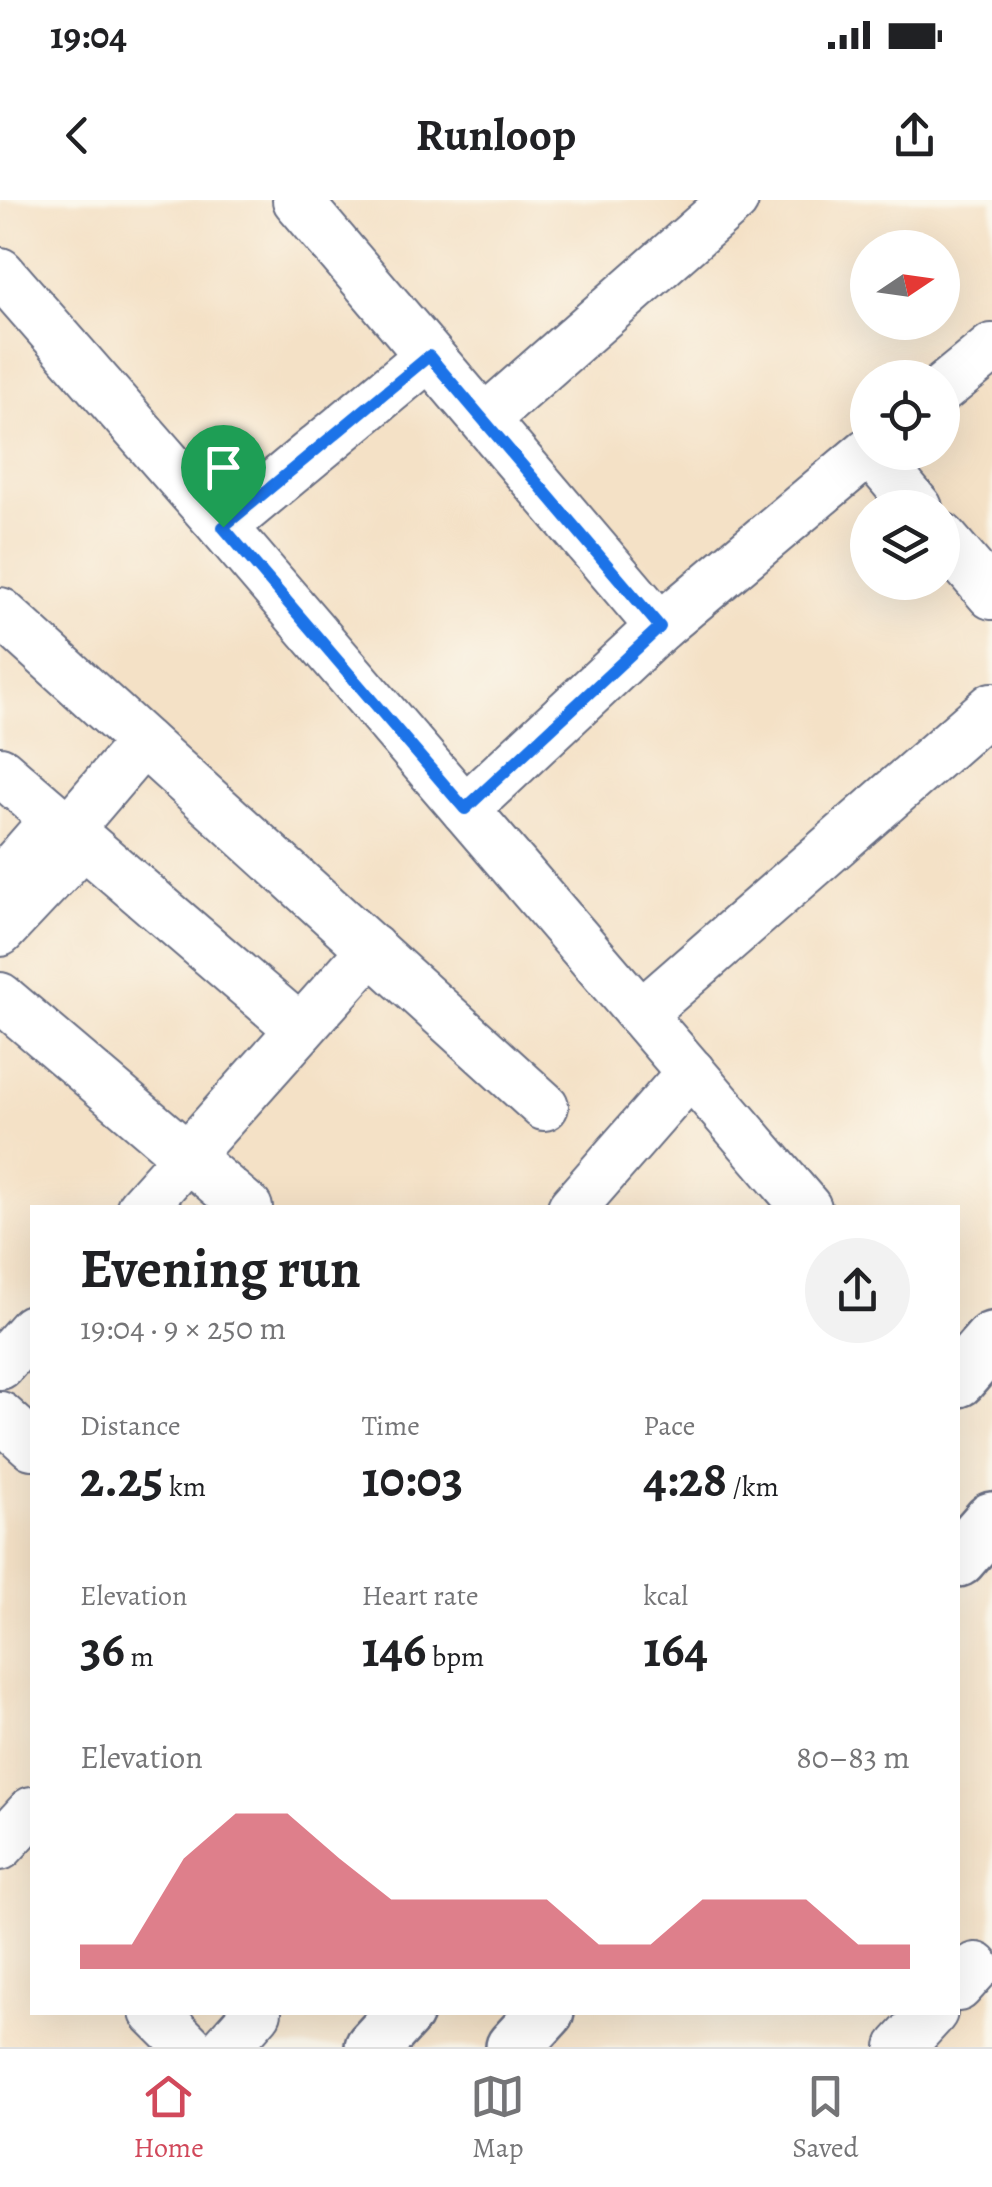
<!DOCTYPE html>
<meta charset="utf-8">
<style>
:root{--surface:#fff;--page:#f2f2f2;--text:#202124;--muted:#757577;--line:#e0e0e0;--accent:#d1495b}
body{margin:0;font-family:Alegreya,serif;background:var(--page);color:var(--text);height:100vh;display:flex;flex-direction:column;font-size:38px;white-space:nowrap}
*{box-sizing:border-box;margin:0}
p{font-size:32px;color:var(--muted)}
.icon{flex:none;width:55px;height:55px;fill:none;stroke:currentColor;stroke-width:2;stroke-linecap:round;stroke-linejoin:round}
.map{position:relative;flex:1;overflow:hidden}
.panel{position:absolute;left:30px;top:1005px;width:930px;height:810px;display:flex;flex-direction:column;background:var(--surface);border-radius:0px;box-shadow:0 10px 40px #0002}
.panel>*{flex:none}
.needle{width:65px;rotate:77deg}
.tools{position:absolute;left:850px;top:30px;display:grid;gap:20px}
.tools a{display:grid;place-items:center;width:110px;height:110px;border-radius:50%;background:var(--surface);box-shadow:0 10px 40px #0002;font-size:50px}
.pin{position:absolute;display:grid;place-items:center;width:85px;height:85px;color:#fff;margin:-102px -42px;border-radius:50% 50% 50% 0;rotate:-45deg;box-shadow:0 0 10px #0007}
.pin .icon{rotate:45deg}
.round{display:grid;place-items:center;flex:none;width:105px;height:105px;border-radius:52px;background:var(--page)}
.head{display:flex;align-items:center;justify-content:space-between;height:170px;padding:0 50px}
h1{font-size:55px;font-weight:700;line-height:75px}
.stats{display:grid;grid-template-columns:repeat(3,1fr);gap:15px;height:170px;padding:10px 50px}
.stats div{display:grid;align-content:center}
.stats b{font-size:50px;font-weight:700}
.stats small{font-size:28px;font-weight:400}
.stats p{font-size:28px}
.chart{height:280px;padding:20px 50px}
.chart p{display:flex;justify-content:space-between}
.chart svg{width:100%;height:180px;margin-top:10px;fill:var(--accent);opacity:.7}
.status{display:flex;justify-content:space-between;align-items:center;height:70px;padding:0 50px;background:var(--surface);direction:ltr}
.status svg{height:28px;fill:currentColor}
header{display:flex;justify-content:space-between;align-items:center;height:130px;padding:0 50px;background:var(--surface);font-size:45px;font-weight:700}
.tabs{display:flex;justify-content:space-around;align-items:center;height:140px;border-top:2px solid var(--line);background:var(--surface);font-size:28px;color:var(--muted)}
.tabs a{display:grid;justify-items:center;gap:5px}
.tabs .selected{color:var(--accent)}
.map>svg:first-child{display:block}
</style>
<div class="status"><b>19:04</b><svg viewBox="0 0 49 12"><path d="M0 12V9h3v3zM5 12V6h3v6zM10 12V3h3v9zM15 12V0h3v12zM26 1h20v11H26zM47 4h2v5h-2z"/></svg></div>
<header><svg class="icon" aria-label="back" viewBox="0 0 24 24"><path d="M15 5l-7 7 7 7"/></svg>Runloop<svg class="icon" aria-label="share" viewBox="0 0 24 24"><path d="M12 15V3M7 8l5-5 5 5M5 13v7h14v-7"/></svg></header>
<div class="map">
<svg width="992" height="1847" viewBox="0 0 992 1847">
<rect width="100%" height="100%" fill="#fbf7ec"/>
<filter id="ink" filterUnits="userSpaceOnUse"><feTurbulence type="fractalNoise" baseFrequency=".01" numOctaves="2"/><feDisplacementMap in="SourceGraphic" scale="20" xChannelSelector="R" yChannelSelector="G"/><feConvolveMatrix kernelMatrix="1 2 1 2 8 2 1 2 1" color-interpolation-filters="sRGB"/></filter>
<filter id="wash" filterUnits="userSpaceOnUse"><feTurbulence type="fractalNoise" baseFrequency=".0048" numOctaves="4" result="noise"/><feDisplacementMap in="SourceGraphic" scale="40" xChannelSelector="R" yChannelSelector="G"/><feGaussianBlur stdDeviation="2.25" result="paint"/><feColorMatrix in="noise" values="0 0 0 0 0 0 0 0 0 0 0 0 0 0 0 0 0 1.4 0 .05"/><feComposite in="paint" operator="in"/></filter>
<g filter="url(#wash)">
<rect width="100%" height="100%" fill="#f4e1c6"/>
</g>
<g filter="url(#ink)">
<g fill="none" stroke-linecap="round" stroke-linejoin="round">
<!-- minor casing -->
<g stroke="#676d82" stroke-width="52">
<g id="minor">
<path d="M297,0L660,427"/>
<path d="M0,72L223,327L807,1008"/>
<path d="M942,189L992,148"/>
<path d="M485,219L734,0"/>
<path d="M871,252L918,308"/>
<path d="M223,327L429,156"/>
<path d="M942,337L992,395"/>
<path d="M0,412L544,906"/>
<path d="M0,571L300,829"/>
<path d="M465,609L660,427L868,252"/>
<path d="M68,630L143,542"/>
<path d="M0,682L55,619"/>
<path d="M0,732L83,644"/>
<path d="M0,797L248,1008"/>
<path d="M641,814L992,507"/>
<path d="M141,1008L372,749"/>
<path d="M572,1008L691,872"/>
<path d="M0,1165L32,1129"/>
<path d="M0,1216L32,1245"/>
<path d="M0,1646L32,1611"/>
<path d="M958,1787L976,1767"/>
<path d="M154,1812L189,1847"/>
<path d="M226,1847L257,1812"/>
<path d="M901,1847L933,1812"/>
</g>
</g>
<!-- highway casing -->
<g stroke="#676d82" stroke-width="60">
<g id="highway">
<path d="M958,1179L992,1140"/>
<path d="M958,1359L992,1320"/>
<path d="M373,1847L405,1812"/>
<path d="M514,1847L546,1812"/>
</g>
</g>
<!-- minor -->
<use href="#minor" stroke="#fff" stroke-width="48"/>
<!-- highway -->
<use href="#highway" stroke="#fff" stroke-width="55"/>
</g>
</g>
<g fill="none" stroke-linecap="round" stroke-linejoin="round" filter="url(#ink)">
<!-- route casing -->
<g stroke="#fff" stroke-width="20">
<path id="route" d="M429,156L660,427L465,609L223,327Z"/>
</g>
<!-- route -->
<use href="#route" stroke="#1a73e8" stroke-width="12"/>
</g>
</svg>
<div class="tools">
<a><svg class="needle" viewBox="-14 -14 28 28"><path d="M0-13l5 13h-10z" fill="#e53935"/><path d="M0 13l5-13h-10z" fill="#757577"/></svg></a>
<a><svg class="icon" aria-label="locate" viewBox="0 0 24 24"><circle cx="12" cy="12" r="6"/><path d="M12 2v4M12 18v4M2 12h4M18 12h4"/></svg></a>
<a><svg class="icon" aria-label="layers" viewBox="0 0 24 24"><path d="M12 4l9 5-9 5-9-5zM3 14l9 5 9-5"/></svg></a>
</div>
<div class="pin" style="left:223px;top:327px;background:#1e9e55"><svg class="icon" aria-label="arrive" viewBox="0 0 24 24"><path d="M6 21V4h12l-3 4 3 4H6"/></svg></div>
<section class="panel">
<div class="head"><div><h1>Evening run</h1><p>19:04 · 9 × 250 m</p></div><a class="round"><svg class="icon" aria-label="share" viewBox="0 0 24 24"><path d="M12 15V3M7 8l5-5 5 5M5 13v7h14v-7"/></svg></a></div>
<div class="stats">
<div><p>Distance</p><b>2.25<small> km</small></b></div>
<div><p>Time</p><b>10:03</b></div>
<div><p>Pace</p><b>4:28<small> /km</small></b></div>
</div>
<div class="stats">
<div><p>Elevation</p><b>36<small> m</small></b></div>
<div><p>Heart rate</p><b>146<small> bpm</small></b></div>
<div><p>kcal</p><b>164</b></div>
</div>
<div class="chart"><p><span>Elevation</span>80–83 m</p>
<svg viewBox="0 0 160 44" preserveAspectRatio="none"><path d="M0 44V38L10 38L20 17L30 6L40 6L50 17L60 27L70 27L80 27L90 27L100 38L110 38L120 27L130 27L140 27L150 38L160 38V44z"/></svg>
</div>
</section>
</div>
<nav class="tabs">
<a class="selected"><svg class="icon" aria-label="home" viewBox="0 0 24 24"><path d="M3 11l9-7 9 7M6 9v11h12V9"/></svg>Home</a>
<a><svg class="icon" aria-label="map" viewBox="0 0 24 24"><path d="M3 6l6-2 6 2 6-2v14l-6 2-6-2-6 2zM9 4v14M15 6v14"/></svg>Map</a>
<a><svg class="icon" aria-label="saved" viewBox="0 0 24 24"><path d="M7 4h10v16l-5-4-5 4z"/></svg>Saved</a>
</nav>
